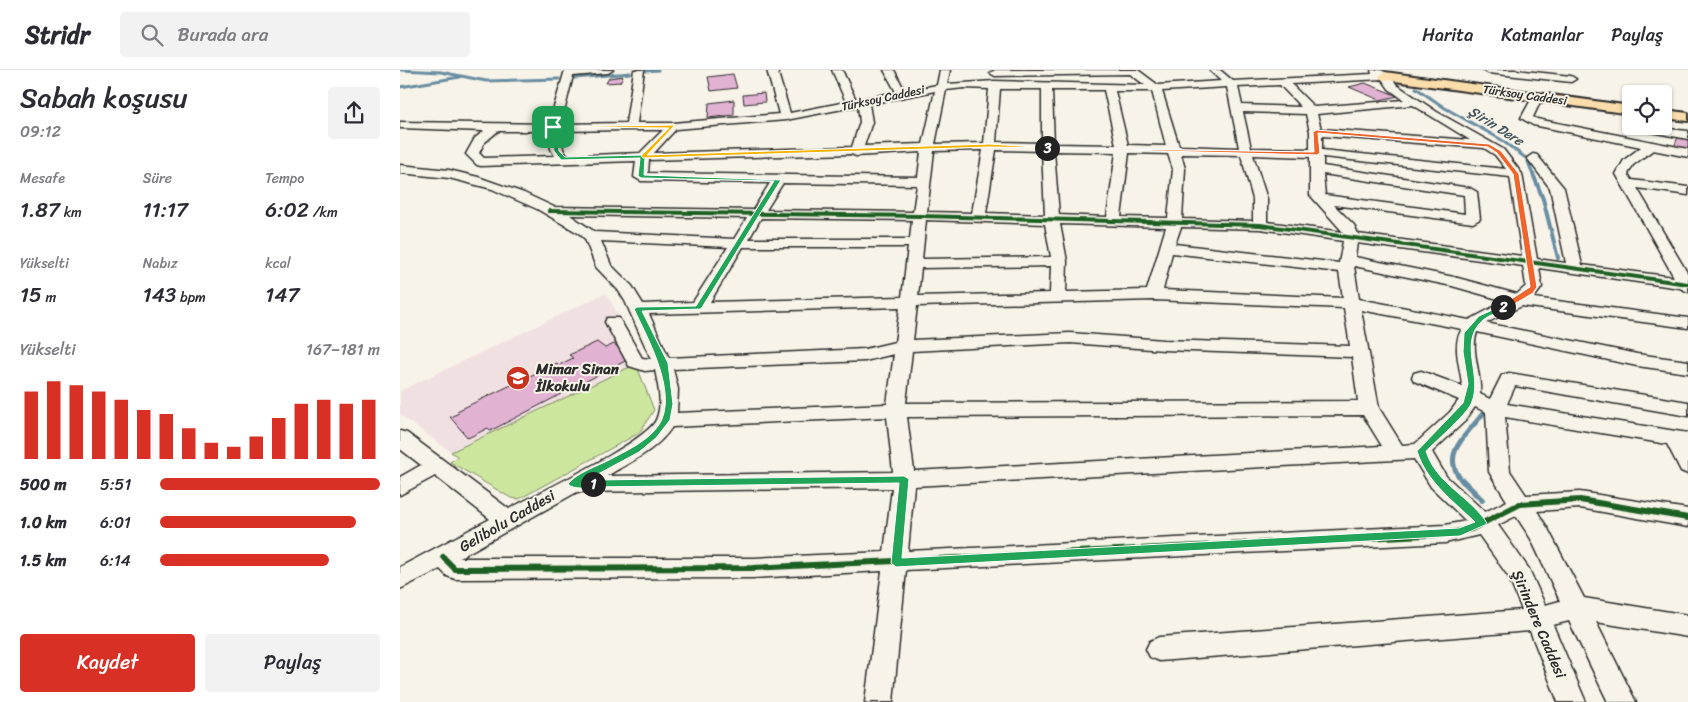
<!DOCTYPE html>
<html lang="tr">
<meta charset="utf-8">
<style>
:root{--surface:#fff;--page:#f2f2f3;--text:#2b2b33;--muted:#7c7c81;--line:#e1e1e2;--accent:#d93025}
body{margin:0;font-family:Sriracha,sans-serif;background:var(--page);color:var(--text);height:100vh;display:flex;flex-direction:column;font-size:19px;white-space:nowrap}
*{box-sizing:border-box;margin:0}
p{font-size:16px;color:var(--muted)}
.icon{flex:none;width:28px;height:28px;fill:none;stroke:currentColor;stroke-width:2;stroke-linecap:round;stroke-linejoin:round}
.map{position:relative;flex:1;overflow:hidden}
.side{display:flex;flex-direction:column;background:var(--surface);width:400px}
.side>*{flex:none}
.buttons{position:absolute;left:1222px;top:15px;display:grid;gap:10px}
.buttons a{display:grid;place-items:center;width:50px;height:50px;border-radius:5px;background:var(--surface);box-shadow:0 1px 4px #0004;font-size:25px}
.pin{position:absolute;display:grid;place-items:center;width:42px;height:42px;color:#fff;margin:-21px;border-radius:10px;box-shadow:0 2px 8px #0006}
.km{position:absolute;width:25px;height:25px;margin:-12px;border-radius:50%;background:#222;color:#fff;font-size:14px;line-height:25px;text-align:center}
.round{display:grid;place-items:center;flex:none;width:52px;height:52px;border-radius:5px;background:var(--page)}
.overview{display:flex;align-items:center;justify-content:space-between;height:85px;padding:0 20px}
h1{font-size:28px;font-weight:600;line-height:38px}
.metrics{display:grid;grid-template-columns:repeat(3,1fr);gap:8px;height:85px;padding:5px 20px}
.metrics div{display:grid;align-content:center}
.metrics b{font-size:21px;font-weight:600}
.metrics small{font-size:14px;font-weight:400}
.metrics p{font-size:14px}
.chart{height:140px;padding:10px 20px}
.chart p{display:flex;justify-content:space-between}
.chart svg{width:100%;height:90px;margin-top:5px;stroke:var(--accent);stroke-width:6}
.button{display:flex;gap:10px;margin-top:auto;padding:10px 20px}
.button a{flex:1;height:58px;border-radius:5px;background:var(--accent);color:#fff;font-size:20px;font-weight:600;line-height:58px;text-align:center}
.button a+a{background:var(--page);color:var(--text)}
ul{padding:0 20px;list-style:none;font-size:16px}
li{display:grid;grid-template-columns:80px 60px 1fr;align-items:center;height:38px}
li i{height:12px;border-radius:6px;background:var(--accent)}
header{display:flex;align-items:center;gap:30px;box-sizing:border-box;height:70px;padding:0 25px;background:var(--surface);border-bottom:1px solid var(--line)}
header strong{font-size:24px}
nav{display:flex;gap:28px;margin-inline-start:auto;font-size:18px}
.search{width:350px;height:45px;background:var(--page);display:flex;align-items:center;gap:12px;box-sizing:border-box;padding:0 18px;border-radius:5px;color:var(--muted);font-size:19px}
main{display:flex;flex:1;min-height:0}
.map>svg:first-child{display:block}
</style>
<header>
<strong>Stridr</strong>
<div class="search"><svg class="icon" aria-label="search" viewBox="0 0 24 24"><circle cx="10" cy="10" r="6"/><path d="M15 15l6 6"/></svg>Burada ara</div>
<nav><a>Harita</a><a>Katmanlar</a><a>Paylaş</a></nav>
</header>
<main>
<section class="side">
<div class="overview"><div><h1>Sabah koşusu</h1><p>09:12</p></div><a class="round"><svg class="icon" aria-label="share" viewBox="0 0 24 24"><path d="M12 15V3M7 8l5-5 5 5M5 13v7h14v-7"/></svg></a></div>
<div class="metrics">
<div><p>Mesafe</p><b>1.87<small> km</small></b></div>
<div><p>Süre</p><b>11:17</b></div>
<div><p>Tempo</p><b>6:02<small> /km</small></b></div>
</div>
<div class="metrics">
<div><p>Yükselti</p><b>15<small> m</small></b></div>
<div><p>Nabız</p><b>143<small> bpm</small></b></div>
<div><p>kcal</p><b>147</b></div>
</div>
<div class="chart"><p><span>Yükselti</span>167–181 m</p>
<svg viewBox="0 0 160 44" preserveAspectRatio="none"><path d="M5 44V11M15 44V6M25 44V8M35 44V11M45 44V15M55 44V20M65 44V22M75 44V29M85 44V36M95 44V38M105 44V33M115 44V24M125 44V17M135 44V15M145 44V17M155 44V15"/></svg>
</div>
<ul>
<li><b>500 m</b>5:51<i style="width:100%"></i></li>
<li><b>1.0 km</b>6:01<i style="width:89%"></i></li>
<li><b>1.5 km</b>6:14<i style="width:77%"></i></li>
</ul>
<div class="button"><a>Kaydet</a><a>Paylaş</a></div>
</section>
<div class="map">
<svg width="1288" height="632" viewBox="0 0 1288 632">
<rect width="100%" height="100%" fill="#f7f3e8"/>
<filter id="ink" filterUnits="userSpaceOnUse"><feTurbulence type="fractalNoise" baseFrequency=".02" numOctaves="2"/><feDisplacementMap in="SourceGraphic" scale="10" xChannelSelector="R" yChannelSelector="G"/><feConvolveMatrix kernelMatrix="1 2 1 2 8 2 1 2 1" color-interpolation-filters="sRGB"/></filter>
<g filter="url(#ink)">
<!-- built -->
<path fill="#f1e0e2" d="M206,223L241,287L236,294L51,382L0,345V321Z"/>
<!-- green -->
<path fill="#cce69d" stroke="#7c8864" d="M236,294L254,340L239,363L119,429L111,428L50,392L58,387L51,382Z"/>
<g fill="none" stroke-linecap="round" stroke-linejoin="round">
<!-- stream-far3 -->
<g stroke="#688da2" stroke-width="3">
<path d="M1,0L41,2L86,11L159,9"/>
<path d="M246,1L258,0"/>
<path d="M175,8L230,3"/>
<path d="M0,17L60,7"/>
<path d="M1016,18L1045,38L1100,69L1127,89L1133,105"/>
</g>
<!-- stream-far2 -->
<path stroke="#688da2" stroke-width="4" d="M1133,104L1143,129L1158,188"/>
<!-- stream-far1 -->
<path stroke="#688da2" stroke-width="5" d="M1063,412C1038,383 1068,365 1084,342"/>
<!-- stream -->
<path stroke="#688da2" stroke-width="6" d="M1062,410L1082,430"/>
</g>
<!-- building -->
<g fill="#e2b2d3" stroke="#2b2b2b">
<path d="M333,4L337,18L311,21L308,7Z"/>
<path d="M223,6L220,12L206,13L209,8Z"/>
<path d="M965,13L998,26L980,30L949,17Z"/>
<path d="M364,23L365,32L344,34L343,25Z"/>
<path d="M334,30V45L308,48L309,33Z"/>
<path d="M1278,67L1288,69V80L1274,77Z"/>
<path d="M197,272L205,278L214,274L231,288L90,361L88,358L68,368L50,347L59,343L57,341L157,293L159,295L173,288L169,285Z"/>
</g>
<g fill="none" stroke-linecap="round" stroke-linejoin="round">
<!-- minor casing -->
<g stroke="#2b2b2b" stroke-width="3">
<g id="minor">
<path d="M165,0H213L208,3L173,6L161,54L226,53L234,0H244L237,53H273L379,44L367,0H377L390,43L446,32L432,0H442L456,30L496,22L484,0H494L505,21L537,15L540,0H550L547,14L595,11L745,15L730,4L595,6L590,3L595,0H738L758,15L821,11L809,0H820L833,11L972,4L971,0H981L989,4L997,15L1037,42L1103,79L1122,104L1137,189L1166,193L1150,118L1127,88L1133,84L1137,85L1164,118L1182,195L1274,207L1216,104L1224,90L1241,77L1133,55L1121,48L1132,28L1137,25L1142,28L1133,47L1137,49L1288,79V87L1253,80L1233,95L1228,104L1232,110L1288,117V125L1237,118L1288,204V222L1280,218L1139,198L1142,217L1134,228L1288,248V258L1122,236L1086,253L1237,284L1288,291V303L1237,296L1077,262C1070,282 1082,303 1080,324L1090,329L1102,305L1109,303L1288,332V346L1115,316L1107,334L1288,363V404L1281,401L1267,374L1105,347L1110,401L1126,425L1180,422L1288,439V457L1180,438L1137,441L1148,459L1184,528L1288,545V567L1196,552L1236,632H1208L1169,551L1153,555L1186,632H1158L1130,561L759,591L750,587L746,579L750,571L759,567L1122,540L1108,506L1079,465L1045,473L506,500L493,632H465L482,501L353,508L55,509L47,506L40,499L0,519V497L90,449L35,406L0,425V407L21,395L0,379V361L7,363L109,439C136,424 245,373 256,350C263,335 258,315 255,300L245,301L229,296L205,252L207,248H219L242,288L251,289L225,231L218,220L196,197L185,169L180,164L137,139L92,119L49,108L0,103V95L49,100L78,107L124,123L154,137L353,140L370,113L241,111L234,107L236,91L81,96L77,95L66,84L75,68L84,61L0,58V52L149,54ZM982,9L989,19L1004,30L914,37L891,14ZM880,15L901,37L842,35L838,17ZM827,17L839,78L779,76L762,21ZM564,18L589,19L584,73L535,74L546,20ZM600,19H642V73L596,72ZM652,20H704L716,75L654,74ZM535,21L523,74L464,76L472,52L469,34ZM715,21H752L766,76L728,75ZM1013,35L1070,70L921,59L917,44ZM458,36L460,52L452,77L254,83L276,59L386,50ZM843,42L906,44L910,62V79L851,78ZM227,60H263L240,83L167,86L163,79L160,61ZM98,61H149L151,79L155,86L84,88L79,83L84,73ZM922,66L1084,78L1095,85L1106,99L922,80ZM583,80L572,143L527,142L534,81ZM596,80L642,81L645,145L586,143ZM654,81L716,82L707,147L659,145ZM521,82L518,107L248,103L249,90L451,84L456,86ZM729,83L768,84L773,99L768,148L721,147ZM781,84L841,85L853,129V151L782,149L785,99ZM853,85L910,87V125L943,162L867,152V129ZM923,87L1110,107L1122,186L958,164L954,155L934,135L1073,153L1080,149L1077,122L1070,118L923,96ZM923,104L1064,125L1065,144L925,125ZM383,113L517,115L513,142L366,140ZM170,145L347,148L334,169L195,162ZM361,148L512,150L510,169H349ZM526,150L645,154L651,187L522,189ZM660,154L766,157L747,220L666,222L667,191ZM781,157L860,159L943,171L939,193L775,174ZM201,171L328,177L293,232L243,234L232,216L211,195ZM957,173L1123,196L1126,216L1117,224L1054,207L955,187ZM343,177H508L502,227L310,232ZM772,183L939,202L943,228L763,220ZM651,196L650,223L518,226L521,198ZM954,196L1052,216L1105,231L1069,250L959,229ZM754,230L944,238L950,276L764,270L670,263L513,270L517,236ZM500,237L495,272L465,279L269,288L249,244ZM961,240L1062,259C1051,275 1061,298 1062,316L1021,301L1014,303L1012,307L1014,311L1059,330L1050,342L1015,374L1002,375L979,338ZM670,273L764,280L952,287L958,331L506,333L512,281ZM494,284L487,334L277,343L278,319L273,299L465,291ZM1075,337L1086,342L1089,402L1107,431L1085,442L1046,406L1032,382L1064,352ZM963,345L982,376L514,401L507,347ZM487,347L493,402L207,406C230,392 257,380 272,357ZM1014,389L1031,417L1066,451L1045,455L508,481L514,416ZM492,418L484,482L353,488H59L177,422ZM1116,446L1131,469L1160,531L1145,535L1129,499L1098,455Z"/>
<path d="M1083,0H1116L1171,6L1176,9L1171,12L1088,3Z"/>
<path d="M1239,56L1288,61V69L1240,60Z"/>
</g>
</g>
<!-- major casing -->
<g stroke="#2b2b2b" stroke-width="4">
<g id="major">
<path d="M985,2L1231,36V44L980,9L979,6Z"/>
<path d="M1264,40L1288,43V51L1264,48Z"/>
</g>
</g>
<!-- minor -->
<use href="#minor" fill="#f7f3e8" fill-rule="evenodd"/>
<!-- major -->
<use href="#major" fill="#faddab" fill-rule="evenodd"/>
<!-- cycleway-far1 casing -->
<g stroke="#f7f3e8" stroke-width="6">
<path id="cycleway-far1" d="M149,141L521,146L860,155L1288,214"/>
</g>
<!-- cycleway casing -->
<g stroke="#f7f3e8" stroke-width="9">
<path id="cycleway" d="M43,487L55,499L353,498L1045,464L1071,459L1120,434L1180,430L1288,448"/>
</g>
<!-- cycleway-far1 -->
<use href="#cycleway-far1" stroke="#1b5e20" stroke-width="4"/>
<!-- cycleway -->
<use href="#cycleway" stroke="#1b5e20" stroke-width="6"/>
</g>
</g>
<!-- split-1 -->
<path fill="#22a559" stroke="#fff" d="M153,56L155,57L159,81L165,87L243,85L245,87L244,105L381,110L301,239L242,241L268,293L273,334L270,350L256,368L239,382L187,410L196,411V416C188,418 173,420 168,414C176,403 198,396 211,389C228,380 254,368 262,349C275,317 247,267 234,239L237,237L296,236L374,111L241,108L238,106L240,88L161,90L154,81L150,57Z"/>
<!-- split-2 -->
<path fill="#22a559" stroke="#fff" d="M1101,236L1107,237C1100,243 1090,244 1083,250C1057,273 1084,306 1071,334C1066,345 1036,371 1026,381C1036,414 1070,426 1087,453L1085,455L1060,466L496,497L491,493L499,413L193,417L188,414L193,410L504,406L509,409L502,488L1059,458L1075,452C1053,431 1026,411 1017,381L1063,333L1068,314L1063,282L1064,263L1079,246Z"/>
<!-- split-3 -->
<path fill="#f0652b" stroke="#fff" d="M916,60L1089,74L1101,81L1119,104L1137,217L1133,223L1106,239L1099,237L1130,217L1113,104L1097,83L1088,77L918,63L920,83L917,85L644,78L914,82L913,62Z"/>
<!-- split-4 -->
<path fill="#f5b400" stroke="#fff" d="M275,55L247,85L590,74L650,78L590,77L243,88L241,86L269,58L150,57Z"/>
<!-- icons -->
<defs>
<g id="school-disc" transform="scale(1.25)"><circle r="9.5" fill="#c8321e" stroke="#f7f3e8"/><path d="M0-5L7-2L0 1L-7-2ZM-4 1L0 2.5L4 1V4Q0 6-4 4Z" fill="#fff"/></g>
</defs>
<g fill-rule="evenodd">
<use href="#school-disc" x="118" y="308"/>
</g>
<g text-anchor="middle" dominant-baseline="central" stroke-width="4" stroke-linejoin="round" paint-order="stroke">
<!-- far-street labels -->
<g font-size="12" fill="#2b2b2b" stroke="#f7f3e8">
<text transform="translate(1125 25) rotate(8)">Türksoy Caddesi</text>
<text transform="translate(483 28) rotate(-12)">Türksoy Caddesi</text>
</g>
<!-- far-water labels -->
<g font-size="14" font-style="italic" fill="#44545c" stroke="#f7f3e8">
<text transform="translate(1096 56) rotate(32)">Şirin Dere</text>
</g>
<!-- poi labels -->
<g font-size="15" font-weight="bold" fill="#2b2b2b" stroke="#f7f3e8" text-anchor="start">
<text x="136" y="299">Mimar Sinan<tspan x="136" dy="17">İlkokulu</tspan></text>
</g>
<!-- street labels -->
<g font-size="15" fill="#2b2b2b" stroke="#f7f3e8">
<text transform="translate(107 451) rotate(-30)">Gelibolu Caddesi</text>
<text transform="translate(1139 554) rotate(67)">Şirindere Caddesi</text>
</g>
</g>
</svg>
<div class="buttons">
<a><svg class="icon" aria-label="locate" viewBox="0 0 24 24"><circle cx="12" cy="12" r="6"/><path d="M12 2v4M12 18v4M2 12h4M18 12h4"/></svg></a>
</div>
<div class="pin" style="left:153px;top:57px;background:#1e9e55"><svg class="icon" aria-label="arrive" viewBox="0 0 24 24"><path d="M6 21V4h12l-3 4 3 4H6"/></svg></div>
<b class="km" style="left:193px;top:414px">1</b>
<b class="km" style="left:1103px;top:237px">2</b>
<b class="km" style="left:647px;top:78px">3</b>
</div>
</main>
